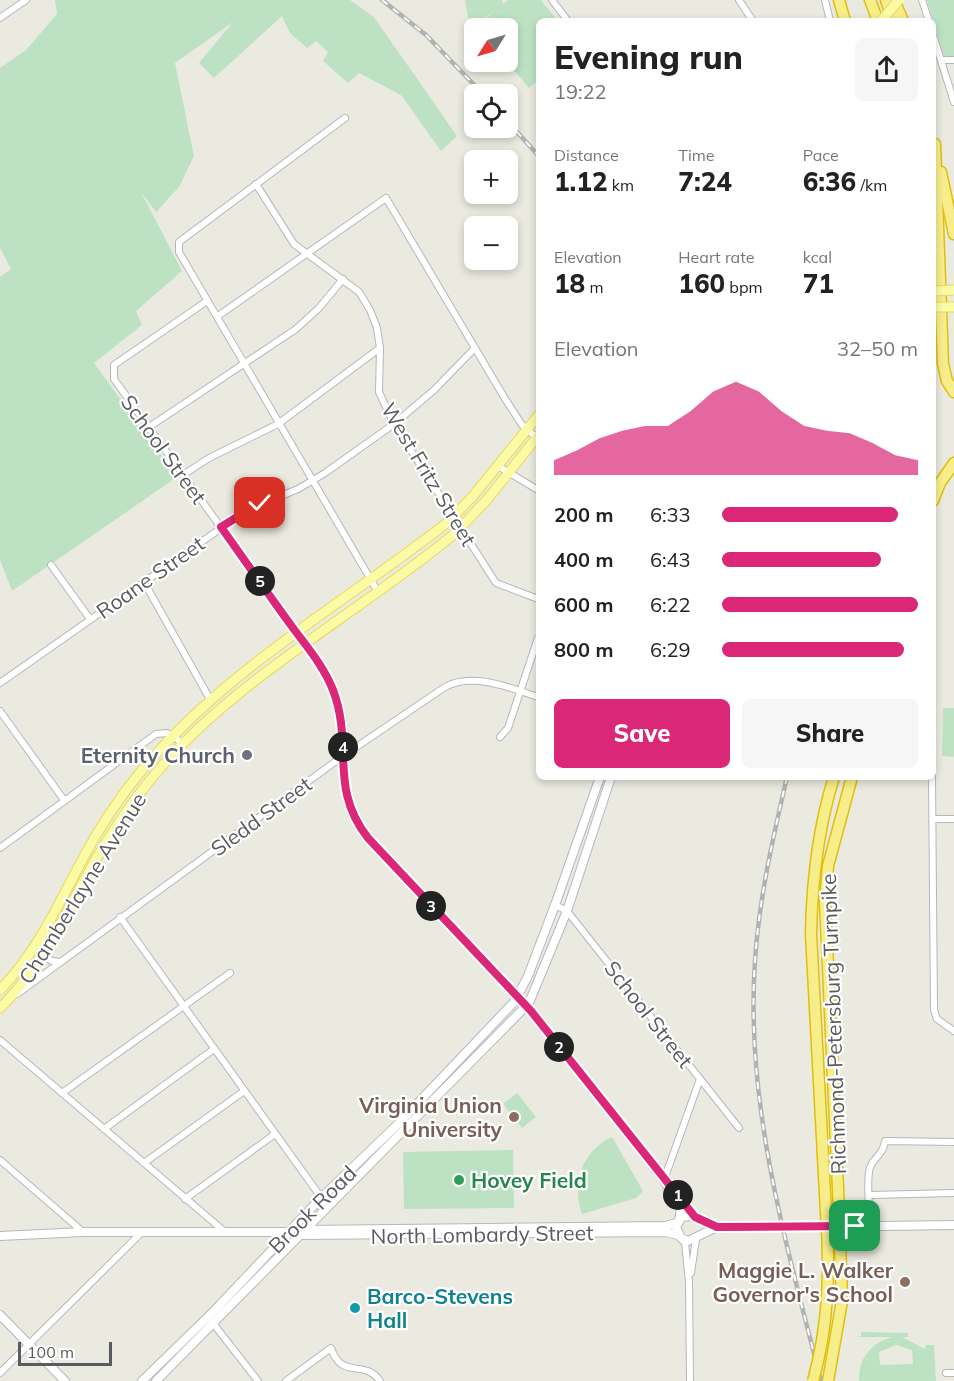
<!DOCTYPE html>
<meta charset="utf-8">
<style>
:root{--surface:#fff;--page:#f6f6f6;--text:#222;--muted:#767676;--accent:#db2777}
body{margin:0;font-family:Mulish,sans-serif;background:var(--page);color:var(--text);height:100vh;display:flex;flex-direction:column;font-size:22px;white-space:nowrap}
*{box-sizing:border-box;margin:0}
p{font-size:20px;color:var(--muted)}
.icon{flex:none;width:33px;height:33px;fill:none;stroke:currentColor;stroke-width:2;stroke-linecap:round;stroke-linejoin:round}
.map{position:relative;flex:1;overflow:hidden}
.panel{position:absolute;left:536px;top:18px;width:400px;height:762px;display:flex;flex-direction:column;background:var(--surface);border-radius:9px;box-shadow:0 3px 9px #0003}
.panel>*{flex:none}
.needle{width:39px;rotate:233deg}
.buttons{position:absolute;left:464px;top:18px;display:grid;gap:12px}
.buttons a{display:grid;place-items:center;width:54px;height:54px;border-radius:9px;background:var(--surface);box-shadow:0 3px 9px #0003;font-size:30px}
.scale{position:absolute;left:18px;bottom:15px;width:94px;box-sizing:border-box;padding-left:6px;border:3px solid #595b60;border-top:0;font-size:16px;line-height:21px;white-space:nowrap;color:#595b60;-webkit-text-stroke:4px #fff;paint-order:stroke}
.pin{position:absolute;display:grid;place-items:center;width:51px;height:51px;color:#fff;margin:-26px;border-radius:12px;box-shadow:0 3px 9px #0006}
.km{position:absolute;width:30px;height:30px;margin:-15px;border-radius:50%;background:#222;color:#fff;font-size:16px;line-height:30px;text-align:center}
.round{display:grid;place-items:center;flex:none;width:63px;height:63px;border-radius:9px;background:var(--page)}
.summary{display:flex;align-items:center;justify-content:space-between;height:102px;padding:0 18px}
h1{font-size:33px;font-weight:800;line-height:45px}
.metrics{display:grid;grid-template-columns:repeat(3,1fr);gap:9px;height:102px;padding:6px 18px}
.metrics div{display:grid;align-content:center}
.metrics b{font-size:26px;font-weight:800}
.metrics small{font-size:16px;font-weight:400}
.metrics p{font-size:16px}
.chart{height:168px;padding:12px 18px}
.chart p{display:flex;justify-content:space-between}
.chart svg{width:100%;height:108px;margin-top:6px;fill:var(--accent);opacity:.7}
.primary-button{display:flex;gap:12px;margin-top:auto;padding:12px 18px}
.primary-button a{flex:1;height:69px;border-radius:9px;background:var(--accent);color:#fff;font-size:24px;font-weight:800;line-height:69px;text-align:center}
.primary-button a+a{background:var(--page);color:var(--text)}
ul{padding:0 18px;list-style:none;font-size:20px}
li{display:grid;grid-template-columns:96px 72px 1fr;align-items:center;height:45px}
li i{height:15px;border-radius:8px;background:var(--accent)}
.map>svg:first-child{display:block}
</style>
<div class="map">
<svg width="954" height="1381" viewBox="0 0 954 1381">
<rect width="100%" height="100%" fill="#ebeae0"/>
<!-- green -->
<g fill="#bde2c3" fill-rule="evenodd">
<path d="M55,0H350L374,17L457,136L441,151L401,95L359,73L348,83L323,61L328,52L316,41L307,48L290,33L282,16L214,78L199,63L233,22L175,63L194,156L179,187L156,212L141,192L182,271L136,311L142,325L94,363L177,477L12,591L0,560V277L11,269L0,248V68L26,50L57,14Z"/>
<path d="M465,0H502L503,4L508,0H541L558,21H538V80L529,88L507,62V28H478L477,26L494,11L477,23L468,18Z"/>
<path d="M927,0H954V56H944Z"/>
<path d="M943,708H954V757L942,756Z"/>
<path d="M517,1093L536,1117L522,1128L503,1104Z"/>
<path d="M612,1137L643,1191L636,1198L582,1214C571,1183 582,1151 612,1137Z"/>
<path d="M513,1150L514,1208L404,1209L403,1152Z"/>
<path d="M861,1332L908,1333V1337H902L925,1349L926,1345H934L936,1381H859C859,1357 870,1344 892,1337H857L861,1336ZM896,1345L912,1350L913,1364L880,1365L879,1352Z"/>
</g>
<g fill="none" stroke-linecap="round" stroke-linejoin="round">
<!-- minor casing -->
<g stroke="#b6b7bc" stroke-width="8">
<g id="minor">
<path d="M552,0L568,21"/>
<path d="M739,0L753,21"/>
<path d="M825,0L830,21"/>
<path d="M922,0L929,21"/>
<path d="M0,18L26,0"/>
<path d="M933,35L954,102"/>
<path d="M941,60H954"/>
<path d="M345,118L179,242V252L378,592"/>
<path d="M256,184L294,244L359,292L370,310L377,328L380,348L379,392L394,424L496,583L538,599"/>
<path d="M207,301L114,365V379L297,633"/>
<path d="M218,316L386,198L504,397L522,425L537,438"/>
<path d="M149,427L296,329L319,308L343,279"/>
<path d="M498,466L538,490"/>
<path d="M183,475L209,458L278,424L380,348"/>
<path d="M51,565L90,619"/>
<path d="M144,582L211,701"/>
<path d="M0,683L247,510L298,489L325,473L394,424L434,390L475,348"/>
<path d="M0,711L64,800"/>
<path d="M500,737L508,728L538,638"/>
<path d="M932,777L934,1010L937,1019L954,1031"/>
<path d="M933,819H954"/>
<path d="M0,848L156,734L167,733L183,743"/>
<path d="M555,905L567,911L739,1128"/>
<path d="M120,917L328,1207"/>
<path d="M34,950L52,961L60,962"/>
<path d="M17,994L343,756L445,687C473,672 511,688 538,697"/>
<path d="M0,1040L225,1232"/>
<path d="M62,1093L230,973"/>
<path d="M104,1129L214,1049"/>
<path d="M0,1160L83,1232"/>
<path d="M144,1163L244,1091"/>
<path d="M664,1180L700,1079"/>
<path d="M870,1195L954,1193"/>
<path d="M185,1199L275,1134"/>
<path d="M871,1226C869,1215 866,1173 871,1165C877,1155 883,1154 885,1141L954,1142"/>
<path d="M681,1239L685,1243L689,1282L690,1381"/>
<path d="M691,1273L696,1239"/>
<path d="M212,1322L258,1381"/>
<path d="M0,1373L140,1234"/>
<path d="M946,1373H954"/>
<path d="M286,1381L331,1348C342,1381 364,1358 380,1381"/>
</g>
</g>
<!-- tertiary casing -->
<g stroke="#b6b7bc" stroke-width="10">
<g id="tertiary">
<path d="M297,634C315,658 333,680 340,711C353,770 327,792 375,846L531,1011L664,1180L681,1210L679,1220"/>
<path d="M678,1194L695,1217"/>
<path d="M0,1315L65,1381"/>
</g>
</g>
<!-- secondary casing -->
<g stroke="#b6b8be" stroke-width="10">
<g id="secondary">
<path d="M717,1227L688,1241L681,1238L676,1227L682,1217L691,1216L717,1227H759"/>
<path d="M804,1227L954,1225"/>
<path d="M303,1230L665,1226L677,1223"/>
<path d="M298,1235L665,1232L678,1235"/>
<path d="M0,1236L83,1232H290"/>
<path d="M142,1381L214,1311L321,1198L398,1124L515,1001L528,976L555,905L600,777"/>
<path d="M156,1381L529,1003L567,911L611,777"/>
</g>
</g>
<!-- primary casing -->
<g stroke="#ead95a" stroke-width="11">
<g id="primary">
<path d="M0,990C36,953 56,909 80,864C97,831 118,799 142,770C226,669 346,602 448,522L473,496L538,416"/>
<path d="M0,1008C44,965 66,912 96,859C114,829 133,800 156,773C237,677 358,614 454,534L486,501L538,436"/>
</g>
</g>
<!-- motorway casing -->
<g stroke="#e0c00b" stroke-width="13">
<g id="motorway">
<path d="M839,0L845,21"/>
<path d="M870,0L878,21"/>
<path d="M886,0L893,21"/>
<path d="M894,0L903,21"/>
<path d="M935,144L943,364L947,381L954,392"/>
<path d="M941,172L954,234"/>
<path d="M933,501L940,483L954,463"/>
<path d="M839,1211L825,901L828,866L852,777"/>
<path d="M826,1212L811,934C812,880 818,828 834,777"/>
</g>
</g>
<!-- minor -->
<use href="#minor" stroke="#fff" stroke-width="6"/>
<!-- tertiary -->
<use href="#tertiary" stroke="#fff" stroke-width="8"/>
<!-- secondary -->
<use href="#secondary" stroke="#fff" stroke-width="8"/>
<!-- primary -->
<use href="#primary" stroke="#fbfba5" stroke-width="9"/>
<!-- motorway -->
<use href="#motorway" stroke="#f7ed8b" stroke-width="10"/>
<!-- rail casing -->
<g stroke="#b1b2b2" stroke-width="4.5">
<g id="rail">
<path d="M382,0L426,35L483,94"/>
<path d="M507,121L538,155"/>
<path d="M787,777C773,838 759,898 755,961C745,1105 786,1242 821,1381"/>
</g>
</g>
<!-- rail -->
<use href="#rail" stroke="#fff" stroke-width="2" stroke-dasharray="7" stroke-linecap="butt"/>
<!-- secondary-bridge casing -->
<g stroke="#b6b8be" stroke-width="10" stroke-linecap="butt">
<path id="secondary-bridge" d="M759,1227H804"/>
</g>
<!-- primary-bridge casing -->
<g stroke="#ead95a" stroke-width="11" stroke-linecap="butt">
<g id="primary-bridge">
<path d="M881,21L899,0"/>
<path d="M933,291L954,290"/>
<path d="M933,307H954"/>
</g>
</g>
<!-- motorway-bridge casing -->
<g stroke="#e0c00b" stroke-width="13" stroke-linecap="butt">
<g id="motorway-bridge">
<path d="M813,1381C829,1324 830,1270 826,1212"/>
<path d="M828,1381L842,1301L839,1211"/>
</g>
</g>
<!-- secondary-bridge -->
<use href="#secondary-bridge" stroke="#fff" stroke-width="8"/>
<!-- primary-bridge -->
<use href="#primary-bridge" stroke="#fbfba5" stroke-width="9"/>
<!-- motorway-bridge -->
<use href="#motorway-bridge" stroke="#f7ed8b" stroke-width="10"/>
</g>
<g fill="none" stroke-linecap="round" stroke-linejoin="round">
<!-- route casing -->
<g stroke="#fff" stroke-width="12">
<path id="route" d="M260,503L221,527C245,561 269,595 293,628C308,648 324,667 333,690C354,745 328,787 368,838L531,1011L695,1217L717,1227L855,1226"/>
</g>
<!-- route -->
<use href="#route" stroke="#db2777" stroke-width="8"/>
</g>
<!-- markers -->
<circle fill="#6b7280" stroke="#fff" stroke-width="2" cx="247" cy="755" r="6"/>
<g fill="#8d6e63" stroke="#fff" stroke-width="2">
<circle cx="514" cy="1117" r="6"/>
<circle cx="905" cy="1282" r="6"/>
</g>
<circle fill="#2e9e5b" stroke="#fff" stroke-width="2" cx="459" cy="1180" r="6"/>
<circle fill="#0f9aa8" stroke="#fff" stroke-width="2" cx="355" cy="1308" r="6"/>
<g text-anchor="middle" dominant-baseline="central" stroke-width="4.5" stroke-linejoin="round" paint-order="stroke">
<!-- street labels -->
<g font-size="21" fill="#595b60" stroke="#fff">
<text transform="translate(164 449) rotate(54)">School Street</text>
<text transform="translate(429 474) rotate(59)">West Fritz Street</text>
<text transform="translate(150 577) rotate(-35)">Roane Street</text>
<text transform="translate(261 816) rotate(-36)">Sledd Street</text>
<text transform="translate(82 888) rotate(-58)">Chamberlayne Avenue</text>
<text transform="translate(649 1014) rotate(52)">School Street</text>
<text transform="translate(833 1024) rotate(-92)">Richmond-Petersburg Turnpike</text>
<text transform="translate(312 1209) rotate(-45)">Brook Road</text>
<text transform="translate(482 1234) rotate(-1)">North Lombardy Street</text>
</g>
<!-- worship labels -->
<g font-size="21" font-weight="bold" fill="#5b616d" stroke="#fff" text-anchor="end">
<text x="235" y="755">Eternity Church</text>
</g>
<!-- education labels -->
<g font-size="21" font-weight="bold" fill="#785e54" stroke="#fff" text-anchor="end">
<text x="502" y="1105">Virginia Union<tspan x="502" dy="24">University</tspan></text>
<text x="893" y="1270">Maggie L. Walker<tspan x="893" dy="24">Governor's School</tspan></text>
</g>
<!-- leisure labels -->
<g font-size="21" font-weight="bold" fill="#27864d" stroke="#fff" text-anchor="start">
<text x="471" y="1180">Hovey Field</text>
</g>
<!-- culture labels -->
<g font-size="21" font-weight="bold" fill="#0d838f" stroke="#fff" text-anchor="start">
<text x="367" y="1296">Barco-Stevens<tspan x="367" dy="24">Hall</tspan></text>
</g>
</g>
</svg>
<div class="buttons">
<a><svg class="needle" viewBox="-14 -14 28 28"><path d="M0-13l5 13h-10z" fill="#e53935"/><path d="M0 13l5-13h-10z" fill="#767676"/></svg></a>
<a><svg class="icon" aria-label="locate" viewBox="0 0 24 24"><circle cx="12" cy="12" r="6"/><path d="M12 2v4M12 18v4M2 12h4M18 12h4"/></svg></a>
<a>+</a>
<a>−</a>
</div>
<div class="scale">100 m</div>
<div class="pin" style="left:855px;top:1226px;background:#1e9e55"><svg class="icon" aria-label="arrive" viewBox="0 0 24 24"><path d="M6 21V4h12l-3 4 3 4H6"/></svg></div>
<div class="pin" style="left:260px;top:503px;background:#d93025"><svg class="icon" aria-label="check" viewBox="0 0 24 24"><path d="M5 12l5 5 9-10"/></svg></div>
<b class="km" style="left:678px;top:1195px">1</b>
<b class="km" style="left:559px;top:1047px">2</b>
<b class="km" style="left:431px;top:906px">3</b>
<b class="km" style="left:343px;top:747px">4</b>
<b class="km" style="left:260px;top:581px">5</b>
<section class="panel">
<div class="summary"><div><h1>Evening run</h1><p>19:22</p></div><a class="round"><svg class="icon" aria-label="share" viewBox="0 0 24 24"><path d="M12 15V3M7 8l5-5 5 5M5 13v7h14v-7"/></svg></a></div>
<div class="metrics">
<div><p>Distance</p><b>1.12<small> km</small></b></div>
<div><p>Time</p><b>7:24</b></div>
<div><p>Pace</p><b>6:36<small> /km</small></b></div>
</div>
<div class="metrics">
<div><p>Elevation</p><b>18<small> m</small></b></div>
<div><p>Heart rate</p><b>160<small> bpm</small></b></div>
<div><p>kcal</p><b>71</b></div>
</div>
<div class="chart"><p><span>Elevation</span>32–50 m</p>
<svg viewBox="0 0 160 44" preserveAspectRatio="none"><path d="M0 44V38L10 34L20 29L30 26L40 24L50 24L60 18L70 10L80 6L90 10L100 18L110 24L120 26L130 27L140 31L150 36L160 38V44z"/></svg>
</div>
<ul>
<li><b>200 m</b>6:33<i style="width:90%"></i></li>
<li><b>400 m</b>6:43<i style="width:81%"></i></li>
<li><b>600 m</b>6:22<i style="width:100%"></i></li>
<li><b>800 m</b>6:29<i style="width:93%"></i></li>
</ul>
<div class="primary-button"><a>Save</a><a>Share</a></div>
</section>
</div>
